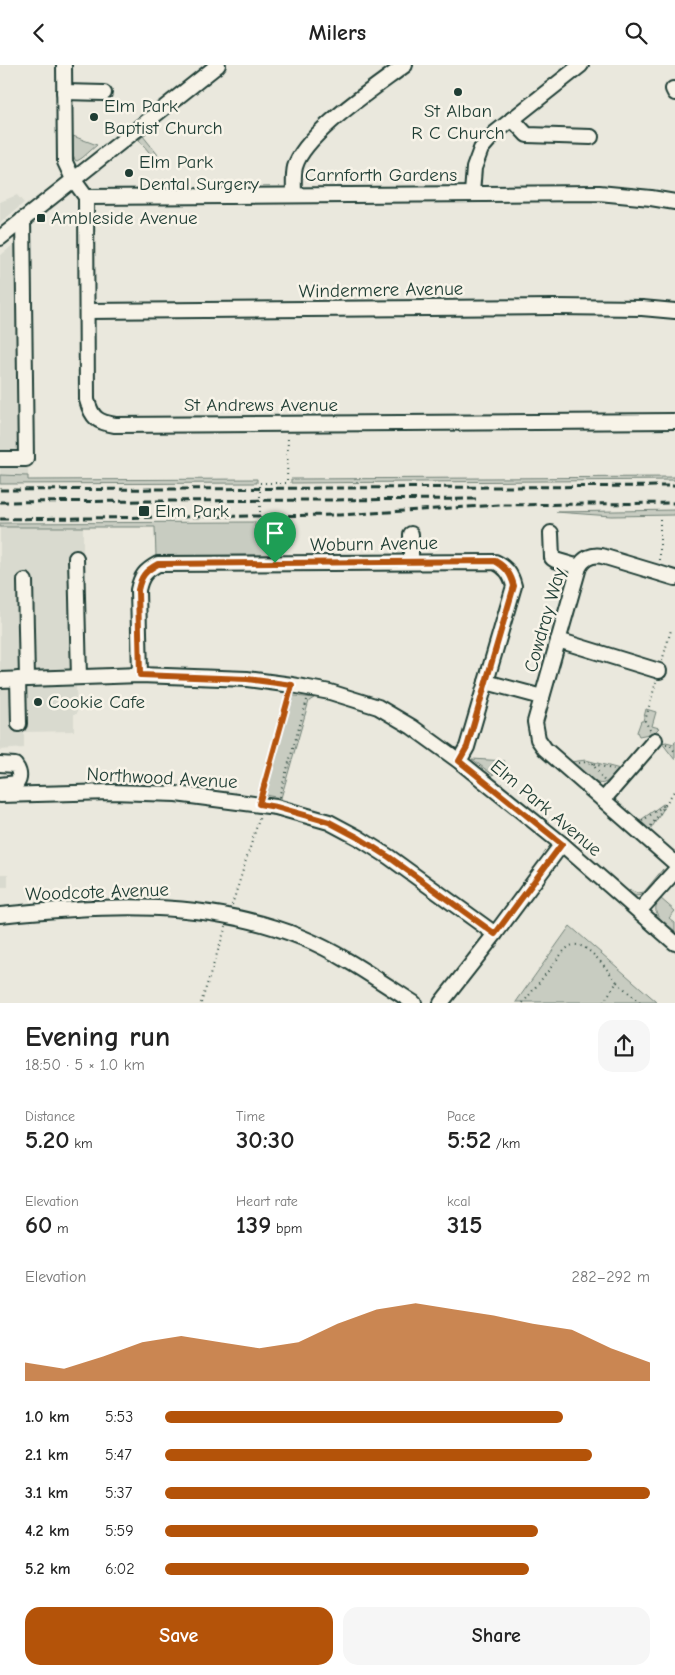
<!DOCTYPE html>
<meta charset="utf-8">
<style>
:root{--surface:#fff;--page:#f6f6f6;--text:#222;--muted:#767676;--accent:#b45309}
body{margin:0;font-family:"Comic Neue",sans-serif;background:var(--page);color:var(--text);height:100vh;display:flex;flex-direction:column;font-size:19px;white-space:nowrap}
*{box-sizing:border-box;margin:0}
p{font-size:16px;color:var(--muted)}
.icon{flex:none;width:28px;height:28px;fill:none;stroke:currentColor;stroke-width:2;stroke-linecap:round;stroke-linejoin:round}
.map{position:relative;height:938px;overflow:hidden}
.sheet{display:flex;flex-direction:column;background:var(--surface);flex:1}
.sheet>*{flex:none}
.pin{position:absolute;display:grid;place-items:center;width:42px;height:42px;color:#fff;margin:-51px -21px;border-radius:50% 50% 50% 0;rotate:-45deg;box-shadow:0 0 5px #0007}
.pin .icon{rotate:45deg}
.round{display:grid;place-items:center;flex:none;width:52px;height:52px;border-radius:15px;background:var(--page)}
.headline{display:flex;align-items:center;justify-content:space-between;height:85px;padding:0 25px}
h1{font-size:28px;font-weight:700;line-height:38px}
.metrics{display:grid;grid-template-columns:repeat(3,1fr);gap:8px;height:85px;padding:5px 25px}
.metrics div{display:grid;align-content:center}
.metrics b{font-size:25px;font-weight:700}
.metrics small{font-size:14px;font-weight:400}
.metrics p{font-size:14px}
.chart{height:140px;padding:10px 25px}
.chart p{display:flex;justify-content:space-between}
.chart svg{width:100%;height:90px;margin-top:5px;fill:var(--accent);opacity:.7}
.action{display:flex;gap:10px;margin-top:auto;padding:10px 25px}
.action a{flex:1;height:58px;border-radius:15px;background:var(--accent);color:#fff;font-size:20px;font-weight:700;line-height:58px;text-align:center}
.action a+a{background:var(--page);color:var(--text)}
ul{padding:0 25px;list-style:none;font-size:16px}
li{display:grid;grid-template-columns:80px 60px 1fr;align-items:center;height:38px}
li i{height:12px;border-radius:6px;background:var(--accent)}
header{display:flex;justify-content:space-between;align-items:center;height:65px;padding:0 25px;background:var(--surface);font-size:22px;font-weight:700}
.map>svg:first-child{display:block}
</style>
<header><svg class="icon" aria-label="back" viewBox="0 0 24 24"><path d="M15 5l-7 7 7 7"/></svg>Milers<svg class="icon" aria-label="search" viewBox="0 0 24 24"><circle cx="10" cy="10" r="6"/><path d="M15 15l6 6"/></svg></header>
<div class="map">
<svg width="675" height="938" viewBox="0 0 675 938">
<rect width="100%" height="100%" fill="#eae8dd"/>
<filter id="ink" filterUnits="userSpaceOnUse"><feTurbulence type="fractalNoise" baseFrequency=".02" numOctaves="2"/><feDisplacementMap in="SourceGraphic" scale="10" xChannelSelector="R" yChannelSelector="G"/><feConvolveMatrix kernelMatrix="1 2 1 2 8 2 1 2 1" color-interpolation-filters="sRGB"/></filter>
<g filter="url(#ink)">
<!-- built -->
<g fill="#d9dacf">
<path d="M17,130L24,138L0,158V137Z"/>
<path d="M27,168L28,411L0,410V191Z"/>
<path d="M0,462H83V606L0,609Z"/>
<path d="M76,621L77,649H74V666L24,667V683L0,685V622Z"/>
<rect x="0" y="809" width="8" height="13"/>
</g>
<!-- green -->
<g fill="#c8ccc1" stroke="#74847a">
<path d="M73,71L97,80L82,93L77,96L75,95L73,89Z"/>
<path d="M143,71L162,95L158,98L139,75Z"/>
<path d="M0,410L28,411V415L257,414V418L0,419Z"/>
<path d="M675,412V415L291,418V414Z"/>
<path d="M675,445V450L611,451L556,447Z"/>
<path d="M255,457V462L272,461V490L156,491L155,462H0V458Z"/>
<path d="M286,630L314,633L309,636L281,733L259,729L261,727L287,632Z"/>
<path d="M646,644L656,647L652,661L659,663L654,668L639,671L637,667L641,656H643Z"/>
<path d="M675,676V695L662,678L666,677L674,679Z"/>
<path d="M472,694L505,696L493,710Z"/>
<path d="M586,695L620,704C615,708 610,716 604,718C595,722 577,703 570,697Z"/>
<path d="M663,739L666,740L649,767L638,757Z"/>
<path d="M663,804L662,808L643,830L635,831L628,827L630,825L637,828L644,827Z"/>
<path d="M660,833L675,846L669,853L675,858V866C664,856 648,849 660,833Z"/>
<path d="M570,861L657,937H516Z"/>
</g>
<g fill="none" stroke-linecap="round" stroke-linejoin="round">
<!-- minor casing -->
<g stroke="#1f3d34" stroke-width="18">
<g id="minor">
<path d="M64,0L65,97L73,114L86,132L87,335C92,353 97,357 115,360L675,356"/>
<path d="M673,24L675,28"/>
<path d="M64,27L104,28"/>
<path d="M512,54L527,70L591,72"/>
<path d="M472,128L474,103L481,84L495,68L581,0"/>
<path d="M294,129C294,121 293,110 295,102C304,69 376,22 405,0"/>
<path d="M86,132L599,128L651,133L675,137"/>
<path d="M0,173L218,0"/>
<path d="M87,246L555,242L642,243L675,246"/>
<path d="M0,394H26L23,154"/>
<path d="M551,468L552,493L555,495L579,502"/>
<path d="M411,469V497"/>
<path d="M76,493L79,612"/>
<path d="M675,513L602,491C592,489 584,493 579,502L535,657L538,674L545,684L675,798"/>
<path d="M25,516L27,614"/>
<path d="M558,575L659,606"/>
<path d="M140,610L138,525C141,511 145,506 158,499L495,497C506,502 511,509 514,521L467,682L459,696"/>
<path d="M18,614L19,659"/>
<path d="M0,615L140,610L247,614L292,620L330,627L378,642L412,662L459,696L562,779L675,878"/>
<path d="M486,617L542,632"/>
<path d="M0,699L15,700C19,705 21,712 17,718L0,720"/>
<path d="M0,730L111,727L176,729L276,742L329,757L359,773L389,792L495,869"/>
<path d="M603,735L655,675"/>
<path d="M639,846L675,806"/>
<path d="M0,850C101,840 206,833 303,873C342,889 378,915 414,938"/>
<path d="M441,938L495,869L562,779"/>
</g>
</g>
<!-- path -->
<g stroke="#1f3d34" stroke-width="2" stroke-dasharray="1 4" stroke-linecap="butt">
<path d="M260,418H287L288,371"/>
<path d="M660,454V496"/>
<path d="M260,457H275V486"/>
<path d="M662,596L671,565"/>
<path d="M650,665L645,656L656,617"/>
<path d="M666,679L670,680L675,687"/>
<path d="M579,698L587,697L615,705"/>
<path d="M592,698L605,717"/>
<path d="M262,728L289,632"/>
<path d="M279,732L307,635"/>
<path d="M642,756L663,741"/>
<path d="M651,761L675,725"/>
<path d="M232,840L260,751"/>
<path d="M617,917L640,938"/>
<path d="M201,938L226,861"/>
<path d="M523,938L563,887C566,884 569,881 573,880C588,877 608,906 617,917L603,938"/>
</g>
<!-- minor -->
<use href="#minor" stroke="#f7f3e8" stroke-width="14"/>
<!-- rail -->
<g stroke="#1f3d34" stroke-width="3" stroke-dasharray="8 4" stroke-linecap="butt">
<path d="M0,425L675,421"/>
<path d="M0,437L478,434"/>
<path d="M0,454L339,450L501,440L675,438"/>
</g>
<!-- path-bridge -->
<path stroke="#1f3d34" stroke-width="2" stroke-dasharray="1 4" stroke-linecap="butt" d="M260,457V418"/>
</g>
</g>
<g fill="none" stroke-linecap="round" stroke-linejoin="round" filter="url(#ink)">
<!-- route casing -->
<g stroke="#fff" stroke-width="10">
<path id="route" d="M495,496C506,502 511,509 514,521L467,682L459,696L562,779L495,869L389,792L359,773L329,757L276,742L259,739L292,620L247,614L140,610L138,525C141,511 145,506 158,499Z"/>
</g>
<!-- route -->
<use href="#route" stroke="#b45309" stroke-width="6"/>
</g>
<!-- markers -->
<g fill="#1f3d34" stroke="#f7f3e8" stroke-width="2">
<circle cx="458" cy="27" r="5"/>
<circle cx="94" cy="52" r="5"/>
<circle cx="129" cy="108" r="5"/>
<rect x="36" y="148" width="10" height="10" rx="2.5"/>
<rect x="138" y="440" width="12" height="12" rx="2.5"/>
<circle cx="38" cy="637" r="5"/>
</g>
<g text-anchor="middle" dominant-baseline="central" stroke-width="5" stroke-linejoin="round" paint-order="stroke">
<!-- poi labels -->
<g font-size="19" fill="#1f3d34" stroke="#f7f3e8" text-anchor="start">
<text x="104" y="41">Elm Park<tspan x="104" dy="22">Baptist Church</tspan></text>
<text x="458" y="46" text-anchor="middle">St Alban<tspan x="458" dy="22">R C Church</tspan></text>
<text x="139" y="97">Elm Park<tspan x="139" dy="22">Dental Surgery</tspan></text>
<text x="51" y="153">Ambleside Avenue</text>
<text x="155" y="446">Elm Park</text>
<text x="48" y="637">Cookie Cafe</text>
</g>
<!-- street labels -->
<g font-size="19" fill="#1f3d34" stroke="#f7f3e8">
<text x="381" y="110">Carnforth Gardens</text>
<text transform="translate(381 225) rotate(-1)">Windermere Avenue</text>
<text x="261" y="340">St Andrews Avenue</text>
<text transform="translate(374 479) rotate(-1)">Woburn Avenue</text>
<text transform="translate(545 555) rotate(-74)">Cowdray Way</text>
<text transform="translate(162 713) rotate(3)">Northwood Avenue</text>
<text transform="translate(546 743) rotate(40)">Elm Park Avenue</text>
<text transform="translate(97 827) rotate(-2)">Woodcote Avenue</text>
</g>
</g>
</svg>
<div class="pin" style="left:275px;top:498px;background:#1e9e55"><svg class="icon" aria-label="arrive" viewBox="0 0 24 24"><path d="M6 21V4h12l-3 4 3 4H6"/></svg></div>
</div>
<section class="sheet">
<div class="headline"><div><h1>Evening run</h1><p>18:50 · 5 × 1.0 km</p></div><a class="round"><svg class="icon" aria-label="share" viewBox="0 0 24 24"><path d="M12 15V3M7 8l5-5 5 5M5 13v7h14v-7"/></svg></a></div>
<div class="metrics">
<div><p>Distance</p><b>5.20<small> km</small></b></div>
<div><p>Time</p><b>30:30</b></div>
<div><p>Pace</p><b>5:52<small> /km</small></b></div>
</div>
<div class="metrics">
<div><p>Elevation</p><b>60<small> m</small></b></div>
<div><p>Heart rate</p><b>139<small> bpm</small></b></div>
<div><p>kcal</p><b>315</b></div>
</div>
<div class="chart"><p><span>Elevation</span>282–292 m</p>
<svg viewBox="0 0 160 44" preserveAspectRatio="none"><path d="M0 44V35L10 38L20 32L30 25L40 22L50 25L60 28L70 25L80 16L90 9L100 6L110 9L120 12L130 16L140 19L150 28L160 35V44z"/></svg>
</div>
<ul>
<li><b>1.0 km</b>5:53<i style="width:82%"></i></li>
<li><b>2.1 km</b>5:47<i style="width:88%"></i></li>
<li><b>3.1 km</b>5:37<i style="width:100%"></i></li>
<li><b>4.2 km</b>5:59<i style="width:77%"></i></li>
<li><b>5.2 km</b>6:02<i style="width:75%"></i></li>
</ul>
<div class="action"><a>Save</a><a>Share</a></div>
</section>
